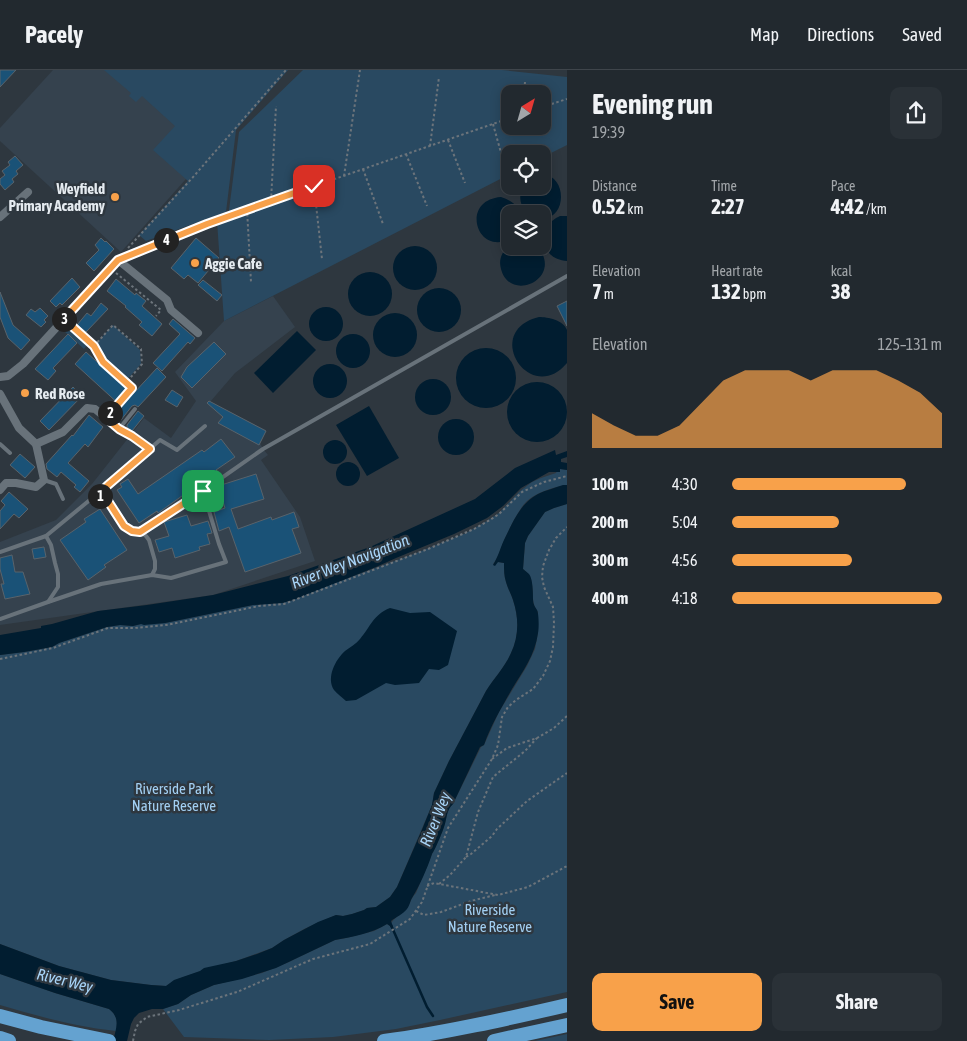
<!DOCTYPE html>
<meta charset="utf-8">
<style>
:root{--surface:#22292f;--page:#2a3137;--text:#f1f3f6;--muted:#a2a6aa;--line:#3f454b;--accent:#f8a14a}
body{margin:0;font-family:"Asap Condensed",sans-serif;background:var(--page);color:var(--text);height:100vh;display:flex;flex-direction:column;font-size:19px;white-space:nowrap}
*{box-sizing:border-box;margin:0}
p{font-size:16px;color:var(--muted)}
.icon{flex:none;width:28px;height:28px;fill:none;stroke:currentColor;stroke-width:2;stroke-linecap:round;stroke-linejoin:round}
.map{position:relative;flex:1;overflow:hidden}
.side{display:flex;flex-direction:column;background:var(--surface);width:400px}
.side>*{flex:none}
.needle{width:32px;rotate:37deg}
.tools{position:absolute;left:501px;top:15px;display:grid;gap:10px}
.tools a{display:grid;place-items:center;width:50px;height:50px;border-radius:10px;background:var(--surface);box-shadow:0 2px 12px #0003,0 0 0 1px var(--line);font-size:25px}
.pin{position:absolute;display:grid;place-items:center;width:42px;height:42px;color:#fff;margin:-21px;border-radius:10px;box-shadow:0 2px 8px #0006}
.km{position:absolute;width:25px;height:25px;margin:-12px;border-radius:50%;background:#222;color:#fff;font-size:14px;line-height:25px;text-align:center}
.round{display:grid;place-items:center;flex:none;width:52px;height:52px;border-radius:10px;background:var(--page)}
.head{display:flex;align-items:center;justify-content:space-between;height:85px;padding:0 25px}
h1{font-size:28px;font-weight:700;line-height:38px}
.figures{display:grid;grid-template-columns:repeat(3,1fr);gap:8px;height:85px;padding:5px 25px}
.figures div{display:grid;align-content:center}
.figures b{font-size:21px;font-weight:700}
.figures small{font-size:14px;font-weight:400}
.figures p{font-size:14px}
.chart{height:140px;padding:10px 25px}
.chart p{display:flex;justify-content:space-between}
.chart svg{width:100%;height:90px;margin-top:5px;fill:var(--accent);opacity:.7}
.action{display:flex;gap:10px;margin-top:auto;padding:10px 25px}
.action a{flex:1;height:58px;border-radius:10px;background:var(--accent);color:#111;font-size:20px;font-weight:700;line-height:58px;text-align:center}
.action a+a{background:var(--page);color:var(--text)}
ul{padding:0 25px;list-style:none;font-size:16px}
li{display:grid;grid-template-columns:80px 60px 1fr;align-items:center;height:38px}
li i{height:12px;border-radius:6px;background:var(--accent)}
header{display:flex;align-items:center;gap:30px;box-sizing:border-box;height:70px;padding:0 25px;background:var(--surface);border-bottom:1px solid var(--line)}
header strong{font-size:24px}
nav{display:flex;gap:28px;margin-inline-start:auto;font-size:18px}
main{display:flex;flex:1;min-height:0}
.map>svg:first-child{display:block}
</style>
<header>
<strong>Pacely</strong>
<nav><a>Map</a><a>Directions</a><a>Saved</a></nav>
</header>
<main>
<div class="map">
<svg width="567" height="971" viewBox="0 0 567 971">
<rect width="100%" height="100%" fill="#2e373f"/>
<!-- built -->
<g fill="#35424e">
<path d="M53,0H283L121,182L0,71V58Z"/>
<path d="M273,226L295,257L235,303L210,332L266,360L260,373L263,379L268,385L261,390L300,447L315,491L213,525L0,555V472L56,450L92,414L144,348L171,368L196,331L175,302L224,251Z"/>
</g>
<!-- green -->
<g fill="#294961" fill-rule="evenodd">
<path d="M104,0H288L236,60L226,142L146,171L139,165L188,111L153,80L175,56L142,26L136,32L129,26L131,23Z"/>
<path d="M303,0H502L567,7V75L543,87L542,84H510V104L224,251L217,151L228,148L239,62ZM510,24H542V56H510Z"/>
<path d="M69,254L89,273L84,279L63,260Z"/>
<path d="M113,255L140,280L141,294L125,312L103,292L94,276Z"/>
<path d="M560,399L567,400V415C554,417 537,422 527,431C519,438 507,463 503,473C500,481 498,488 493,494L498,492L504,493C504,499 504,506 506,512C508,519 511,524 513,530C519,548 519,566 511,583C505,597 494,608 486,621L449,691L434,723L432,735L397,817L390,827L376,837L367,838L364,840L352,844L343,846L336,845L306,858L284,870L272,878L236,891L207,899L178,909L166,916L151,915L111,910L59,896L0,874V585L24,582L52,577L59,573L107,557L120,555L133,556L141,554L165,553L253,535L282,533L293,530L324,517L414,484L466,463L487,451L499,443L520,421L532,412L541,408L556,403L557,401L560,402Z"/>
<path d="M567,434V922L440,950L396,959L333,967L269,970L184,967L163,939L178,934L191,925L214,915L262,903L289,892L299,887L335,870L346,868L374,861L387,854L390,856C392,849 399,846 404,841C410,836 410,829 416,823L432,784C435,780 442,763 444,757C447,749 446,740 453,734L481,677L484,675L499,642L527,596L535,579L538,563V542C529,531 536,516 529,505C528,503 525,501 523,499L525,473L528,466L545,442L554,438Z"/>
<path d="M0,904L55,923L109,939C117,945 118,952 116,961C76,957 38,946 0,935Z"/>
<path d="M567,964V971H535Z"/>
</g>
<!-- water -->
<g fill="#011d30">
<path d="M543,104C567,107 567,147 543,149L542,144H528C520,137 518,126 523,116H542Z"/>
<path d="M501,127C510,130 517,134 520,144H510V169C476,186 460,130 501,127Z"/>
<path d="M560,146H567V191C539,189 535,157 560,146Z"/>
<path d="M510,174V176H537C565,208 510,234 501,199C498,188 503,181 510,174Z"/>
<circle cx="415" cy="198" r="22"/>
<circle cx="370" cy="224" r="22"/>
<circle cx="439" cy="240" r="22"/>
<circle cx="326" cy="254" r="17"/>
<circle cx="395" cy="265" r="22"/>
<path d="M539,247C548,247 563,250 567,260C567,265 567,286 567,293C530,337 481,261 539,247Z"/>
<path d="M297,261L316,280L273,323L254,303Z"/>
<circle cx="353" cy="281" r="17"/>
<circle cx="486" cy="308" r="30"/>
<circle cx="330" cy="311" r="17"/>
<circle cx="433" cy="327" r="18"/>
<circle cx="537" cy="342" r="30"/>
<path d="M369,336L399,388L367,406L336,355Z"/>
<circle cx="456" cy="367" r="18"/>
<circle cx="335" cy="382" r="12"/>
<path d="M555,380L556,385L567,381V387L561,389V392L567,393V400L560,399V402H549L521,418L503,436L487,448L454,464L396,488L376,497L293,530L282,533L253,535L165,553L144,555L141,554L133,556L120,555L107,557L59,573L52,577L24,582L0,585V565L41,558V556L52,554L98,541L147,535L213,525L288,506L370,477L475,429L515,398Z"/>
<circle cx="348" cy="404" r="12"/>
<path d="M563,415H567V434L554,438L545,442L528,466L525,473L523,499C525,501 527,502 529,504C533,509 533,524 533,530C533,534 535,537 537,540C539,544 539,559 538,563C535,585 523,601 512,619C502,637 491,655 484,675L480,677L453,734C446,740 447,749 444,757C442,763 435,780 432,784C427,799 420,815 412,828C410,831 410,835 407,839C403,844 396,847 391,851L393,857L391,858L390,856L387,854C372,863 353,867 335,870L276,898L242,909L214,915L191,925L178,934L163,939H152L139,943L134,948L131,954L127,971H113C116,959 121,948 109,939L55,923L0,904V874L59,896L111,910L151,915L166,916L174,910L200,901L204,898L236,891L257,884L272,878L284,870L318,852L336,845L343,846L352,844L364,840L367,838L376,837L390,827L397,817L421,762L432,735L434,723L449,691L486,621C494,608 505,597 511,583C519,566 519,548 513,530C511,524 508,519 506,512C504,506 504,500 504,493L498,492L495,496L493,495C498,487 500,479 504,470C512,454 520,433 538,424C546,420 555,418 563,415Z"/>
<path d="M390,538L410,543L430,542L457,561L448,595L439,600L429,599L419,613L395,615L386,613L356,630L346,631C342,627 337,624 334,620C326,608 335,590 345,581C350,577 356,574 360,569C371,556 373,545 390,538Z"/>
</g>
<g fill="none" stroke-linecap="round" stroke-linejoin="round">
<!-- stream -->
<path stroke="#011d30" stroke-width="2.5" d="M391,855L427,937L433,946"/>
</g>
<!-- building -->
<g fill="#1a5277" stroke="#59636b">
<path d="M0,0H16L0,17Z"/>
<path d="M15,86L23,95L16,101L18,104L12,109L14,112L5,120L0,114V109L5,105L2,101L10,95L8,92Z"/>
<path d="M101,168L105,172L106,171L114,179L94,201L86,193L99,180L95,175Z"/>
<path d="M196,168L219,188L198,213L188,205L184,209L171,198Z"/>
<path d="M72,208L80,217L62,235L60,233L56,237L50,231Z"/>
<path d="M116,209L135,225L136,223L146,231L142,236L162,254L152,266L139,255L142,252L125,237L126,236L107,221Z"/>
<path d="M203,210L222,225L217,231L198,215Z"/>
<path d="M0,222L13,255L30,270L21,280L8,268L0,247Z"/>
<path d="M567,231V256L557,236Z"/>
<path d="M101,233L108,239L86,262L77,255L87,243L91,246Z"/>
<path d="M40,238L48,246L44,250L46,252L41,257L26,245L31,239L35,242Z"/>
<path d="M173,249L195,268L190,274L188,272L162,301L153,293L180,264L169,254Z"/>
<path d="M68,264L77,273L53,298L56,301L48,310L35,299Z"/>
<path d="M214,272L226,284L192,318L181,307L187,297Z"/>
<path d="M86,282L133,324L157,298L166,307L138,337L135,335L132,336L121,350L114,344L121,336L75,294Z"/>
<path d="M73,317L82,326L49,360L40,351Z"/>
<path d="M172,320L183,327L177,337L165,330Z"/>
<path d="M209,331L266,361L259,375L218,353L223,347L207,333Z"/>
<path d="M138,341L144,346L132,361L127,357V355Z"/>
<path d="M89,345L103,357L88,377L85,374L68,393L89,411L80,422L74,417L76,415L61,402L57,407L47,399L46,394L72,365L73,366Z"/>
<path d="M221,369L235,387L216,400L217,401L158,443L157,441L139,453L117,420L122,417L120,414L128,409L138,424L202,380L204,382Z"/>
<path d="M20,384L35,397L25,408L10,395Z"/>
<path d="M256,404L264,429L231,439L238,459L271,447L272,450L294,442L299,457L292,459L301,483L245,502L229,457L219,461L214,442L225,438L218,416Z"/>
<path d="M9,422L28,439L19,448L14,444L0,459V441L5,435L1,431Z"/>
<path d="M100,439L127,480L104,495L106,497L88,510L60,470L86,452L84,449Z"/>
<path d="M187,445L191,456L208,451L212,463L207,464L210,474L199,477L200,480L175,488L172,478L159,482L155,470L169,466L164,452Z"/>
<path d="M44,477L46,487L34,489L32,479Z"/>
<path d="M12,485L15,502H23L30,524L5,529L1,514H4L0,499V488Z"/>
</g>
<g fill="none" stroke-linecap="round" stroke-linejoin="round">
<!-- path -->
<g stroke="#6c747b" stroke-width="2" stroke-dasharray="2.5 2.5" stroke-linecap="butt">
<path d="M524,24L525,12"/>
<path d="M542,37L567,29"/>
<path d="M493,54L503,90"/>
<path d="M448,70L465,113"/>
<path d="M430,76L439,7"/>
<path d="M406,84L427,136"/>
<path d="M363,99L383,154"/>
<path d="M344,106L360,0"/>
<path d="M314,116L322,189"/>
<path d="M271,131L276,36"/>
<path d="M247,139L251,212"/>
<path d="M211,152L510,48"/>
<path d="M128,178L194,106L286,0"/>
<path d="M116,203L161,240L156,246"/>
<path d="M69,254L94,276L103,292L132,318L111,342"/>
<path d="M94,276L113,255L141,279L142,294L126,313"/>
<path d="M0,589L53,578L108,558H134L166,555L259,536L284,534L428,479L474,459L490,450L499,444L522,422L544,412L567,406"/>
<path d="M492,689L507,678L537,668L554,658L567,646"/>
<path d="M466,787L471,784L492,766L497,759L527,731L567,703"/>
<path d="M439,814L450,805L466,787L478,742L493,707L525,681L537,668"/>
<path d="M427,816L434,813L498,825L528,817L567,796"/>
<path d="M416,841L424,845L441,842L471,831L495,825"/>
<path d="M133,971L135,961L138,954L147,947L179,940L237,922L313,889L370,874L410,849L422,832L448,758L492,689L498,675L502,647L508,637L516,630L533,619L543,606L550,591L553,577L554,553L553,537L544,517L542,507L543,496L549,480L556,468L567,457"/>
</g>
<!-- service -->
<g stroke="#68727a" stroke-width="4">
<path d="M118,190L207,154"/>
<path d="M106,348L119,359L135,339"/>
<path d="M119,359L133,366L150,379"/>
<path d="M0,374L10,383"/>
<path d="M44,410L56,414L63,429"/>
<path d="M98,425L106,428L124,456L132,461L141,462L146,466L149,470L155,491V499L152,505"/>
<path d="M141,462L203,421L263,379L567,206"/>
<path d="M0,482L46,466L91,429L98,425L108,415L160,370L177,380L205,356"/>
<path d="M48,532L101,514L152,505L171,508L226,492L219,474L203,421"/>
<path d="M0,549L48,532L58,517V504L55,493L51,475L46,466"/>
</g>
<!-- minor -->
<g stroke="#68727a" stroke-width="8">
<path d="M0,147L28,122"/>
<path d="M0,307L8,306L23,294L118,190L167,230L171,240L198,263"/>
<path d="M0,324L19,358L36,374L63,362L87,338L95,339L106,348"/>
<path d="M0,420L6,413H16L36,417L44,410L36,374"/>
</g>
<!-- trunk -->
<g stroke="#64a2d0" stroke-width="14">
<path d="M0,946L41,957L109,971"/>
<path d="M0,968L9,971"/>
<path d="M384,971C445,963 507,949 567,935"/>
<path d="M494,971L567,955"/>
</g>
</g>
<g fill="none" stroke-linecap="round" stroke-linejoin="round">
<!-- route casing -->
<g stroke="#fff" stroke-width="10">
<path id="route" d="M203,421L140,462L132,461L124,456L106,428L98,425L108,415L150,379L132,366L119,359L106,348L132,318L103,292L94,276L64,249L118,190L207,154L314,116"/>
</g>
<!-- route -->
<use href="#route" stroke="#f8a14a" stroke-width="6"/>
</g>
<!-- markers -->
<g fill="#f8a14a" stroke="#2e373f" stroke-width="2">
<circle cx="115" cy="127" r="5"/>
<circle cx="195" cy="193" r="5"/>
<circle cx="25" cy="323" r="5"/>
</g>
<g text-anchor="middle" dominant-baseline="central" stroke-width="5" stroke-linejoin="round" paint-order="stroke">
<!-- poi labels -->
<g font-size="15" font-weight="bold" fill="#e5ebf0" stroke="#2e373f" text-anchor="start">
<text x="105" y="118" text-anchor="end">Weyfield<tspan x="105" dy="17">Primary Academy</tspan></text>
<text x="205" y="193">Aggie Cafe</text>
<text x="35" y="323">Red Rose</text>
</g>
<!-- park labels -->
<g font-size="15" fill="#a2cff2" stroke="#2e373f">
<text x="174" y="718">Riverside Park<tspan x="174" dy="17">Nature Reserve</tspan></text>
<text x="490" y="839">Riverside<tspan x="490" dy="17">Nature Reserve</tspan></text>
</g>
<!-- water labels -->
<g font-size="16" font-style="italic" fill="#a8d5f9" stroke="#2e373f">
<text transform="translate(350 491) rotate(-21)">River Wey Navigation</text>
<text transform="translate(435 749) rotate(-68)">River Wey</text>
<text transform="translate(65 910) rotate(14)">River Wey</text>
</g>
</g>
</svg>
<div class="tools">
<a><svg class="needle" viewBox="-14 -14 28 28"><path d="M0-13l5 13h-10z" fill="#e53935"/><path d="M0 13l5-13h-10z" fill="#a2a6aa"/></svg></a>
<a><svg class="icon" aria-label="locate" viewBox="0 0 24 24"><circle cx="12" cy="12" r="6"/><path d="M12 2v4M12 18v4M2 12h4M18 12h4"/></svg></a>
<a><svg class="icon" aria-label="layers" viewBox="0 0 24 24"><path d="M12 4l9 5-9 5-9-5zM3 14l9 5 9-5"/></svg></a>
</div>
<div class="pin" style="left:203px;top:421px;background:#1e9e55"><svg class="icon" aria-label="arrive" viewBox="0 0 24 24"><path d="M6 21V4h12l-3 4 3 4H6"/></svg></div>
<div class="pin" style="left:314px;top:116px;background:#d93025"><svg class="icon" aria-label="check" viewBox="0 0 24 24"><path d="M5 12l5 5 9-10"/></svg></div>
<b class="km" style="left:100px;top:426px">1</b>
<b class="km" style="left:110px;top:343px">2</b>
<b class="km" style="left:64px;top:249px">3</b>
<b class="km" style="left:166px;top:170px">4</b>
</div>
<section class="side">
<div class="head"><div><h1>Evening run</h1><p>19:39</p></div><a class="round"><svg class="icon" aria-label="share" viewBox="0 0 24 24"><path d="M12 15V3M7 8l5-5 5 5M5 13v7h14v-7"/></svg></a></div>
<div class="figures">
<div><p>Distance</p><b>0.52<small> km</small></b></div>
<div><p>Time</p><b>2:27</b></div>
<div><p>Pace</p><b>4:42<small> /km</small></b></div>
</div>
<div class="figures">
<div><p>Elevation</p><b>7<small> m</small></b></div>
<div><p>Heart rate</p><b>132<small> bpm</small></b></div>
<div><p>kcal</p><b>38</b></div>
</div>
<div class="chart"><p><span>Elevation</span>125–131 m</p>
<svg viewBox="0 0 160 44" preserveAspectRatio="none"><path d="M0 44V27L10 33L20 38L30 38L40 33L50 22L60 11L70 6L80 6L90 6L100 11L110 6L120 6L130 6L140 11L150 17L160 27V44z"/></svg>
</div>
<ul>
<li><b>100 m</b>4:30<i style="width:83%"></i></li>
<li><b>200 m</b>5:04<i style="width:51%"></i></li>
<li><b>300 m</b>4:56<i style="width:57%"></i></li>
<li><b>400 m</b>4:18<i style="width:100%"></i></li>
</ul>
<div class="action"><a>Save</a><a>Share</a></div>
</section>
</main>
